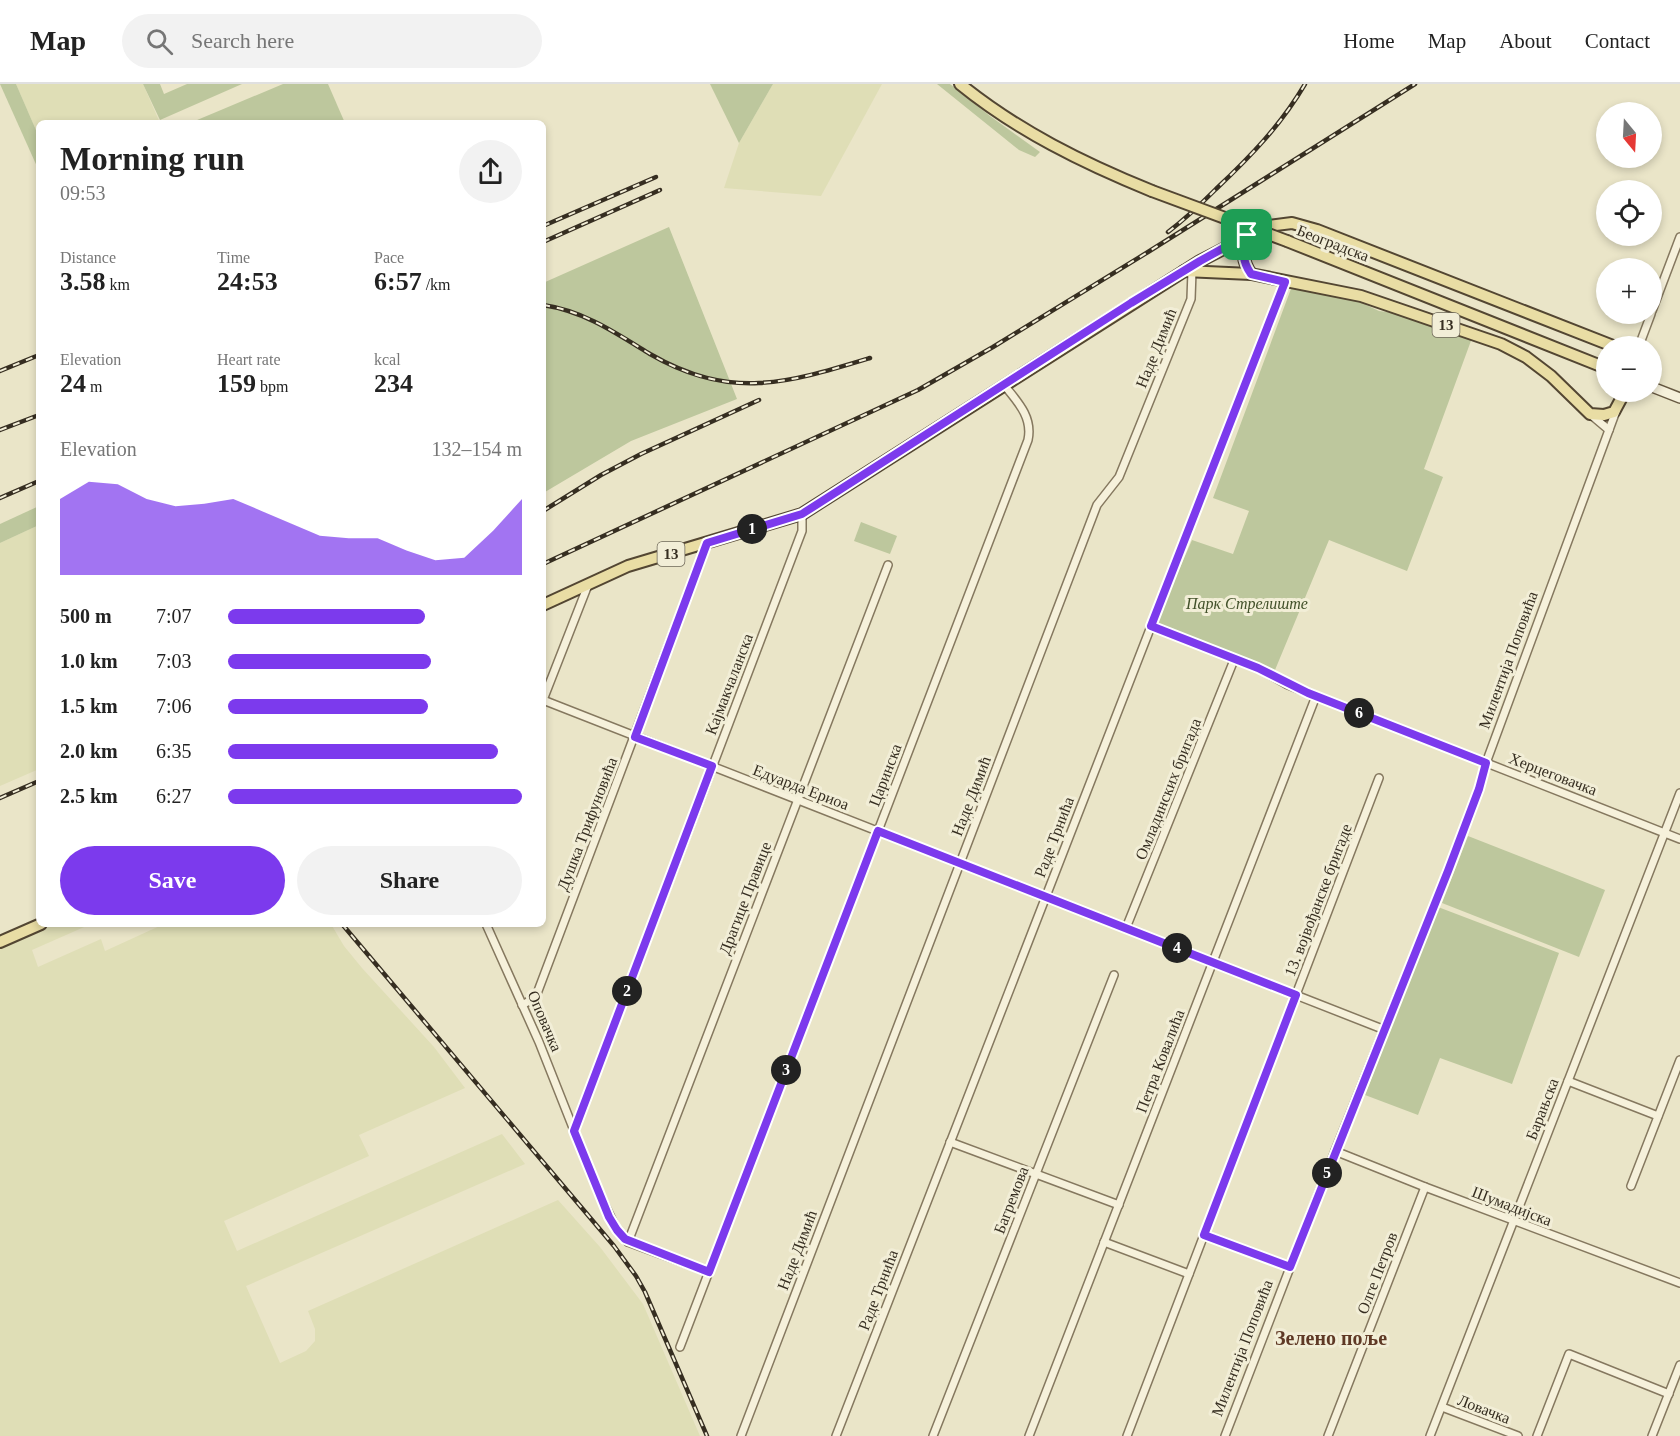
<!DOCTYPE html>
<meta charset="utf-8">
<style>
:root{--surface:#fff;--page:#f2f2f2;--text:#222;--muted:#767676;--line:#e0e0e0;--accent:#7c3aed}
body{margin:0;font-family:"Times New Roman",serif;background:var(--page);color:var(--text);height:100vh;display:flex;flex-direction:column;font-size:22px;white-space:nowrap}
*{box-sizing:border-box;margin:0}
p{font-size:20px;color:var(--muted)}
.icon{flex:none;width:33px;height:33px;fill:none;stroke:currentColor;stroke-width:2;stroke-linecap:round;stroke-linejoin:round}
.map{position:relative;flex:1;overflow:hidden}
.drawer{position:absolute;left:36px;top:36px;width:510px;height:807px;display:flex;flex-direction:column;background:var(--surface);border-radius:9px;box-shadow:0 3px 9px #0003}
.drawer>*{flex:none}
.needle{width:39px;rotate:162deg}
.buttons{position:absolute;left:1596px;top:18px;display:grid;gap:12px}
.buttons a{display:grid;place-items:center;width:66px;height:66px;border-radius:50%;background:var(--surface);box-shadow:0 3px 9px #0003;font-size:30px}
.pin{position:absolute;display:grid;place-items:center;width:51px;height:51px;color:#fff;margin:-26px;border-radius:12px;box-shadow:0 3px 9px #0006}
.km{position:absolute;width:30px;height:30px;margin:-15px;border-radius:50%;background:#222;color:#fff;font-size:16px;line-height:30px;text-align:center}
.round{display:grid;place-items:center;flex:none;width:63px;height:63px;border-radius:32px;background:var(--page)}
.summary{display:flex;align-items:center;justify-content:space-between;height:102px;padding:0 24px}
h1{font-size:33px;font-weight:700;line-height:45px}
.figures{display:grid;grid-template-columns:repeat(3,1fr);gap:9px;height:102px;padding:6px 24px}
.figures div{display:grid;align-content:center}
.figures b{font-size:26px;font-weight:700}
.figures small{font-size:16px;font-weight:400}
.figures p{font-size:16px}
.chart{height:168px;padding:12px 24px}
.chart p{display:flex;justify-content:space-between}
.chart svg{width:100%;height:108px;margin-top:6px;fill:var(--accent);opacity:.7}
.button{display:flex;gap:12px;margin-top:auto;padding:12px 24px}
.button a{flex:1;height:69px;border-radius:36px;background:var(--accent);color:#fff;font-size:24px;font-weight:700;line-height:69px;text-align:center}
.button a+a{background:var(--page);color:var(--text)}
ul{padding:0 24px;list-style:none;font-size:20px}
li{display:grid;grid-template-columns:96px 72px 1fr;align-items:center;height:45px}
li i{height:15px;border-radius:8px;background:var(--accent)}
header{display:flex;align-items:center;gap:36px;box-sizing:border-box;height:84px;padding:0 30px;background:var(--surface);border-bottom:2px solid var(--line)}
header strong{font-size:28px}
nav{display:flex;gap:33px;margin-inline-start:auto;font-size:21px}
.search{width:420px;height:54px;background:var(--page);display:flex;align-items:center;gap:15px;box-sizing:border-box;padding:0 21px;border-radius:33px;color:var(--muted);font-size:22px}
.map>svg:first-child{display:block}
</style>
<header>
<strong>Map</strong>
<div class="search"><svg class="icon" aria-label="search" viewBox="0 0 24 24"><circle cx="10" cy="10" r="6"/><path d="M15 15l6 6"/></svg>Search here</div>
<nav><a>Home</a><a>Map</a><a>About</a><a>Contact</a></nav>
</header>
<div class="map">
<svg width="1680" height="1352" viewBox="0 0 1680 1352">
<rect width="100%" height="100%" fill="#eae5c8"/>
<!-- farmland -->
<g fill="#dfdeb6">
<path d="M16,0H143L160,39H39V53Z"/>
<path d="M773,0H882L821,112L724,104L739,59Z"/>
<path d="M39,441V685L0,702V459Z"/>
<path d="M51,840H91L32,866L38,883L101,855L105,867L164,840H331L344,862L362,884L434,963L465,1004L359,1051L369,1072L224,1137L237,1167L502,1050L525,1080L246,1202L280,1279L306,1267L315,1257V1245L308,1227L558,1116L600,1163L643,1220L700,1352H0V863Z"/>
</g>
<!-- green -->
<g fill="#bdc79d">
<path d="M0,0H16L39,53V87Z"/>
<path d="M143,0H160L164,10L187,0H242L160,36Z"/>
<path d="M283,0H328L345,39H190Z"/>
<path d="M710,0H773L739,59Z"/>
<path d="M937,0H950L990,32L1040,68L1035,73L1019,66Z"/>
<path d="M669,143L737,315L631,357L545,408L543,404V199Z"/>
<path d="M1292,202L1360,218L1379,227L1403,230L1472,254L1424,385L1443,393L1407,487L1329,456L1275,586L1156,539L1192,456L1233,470L1249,427L1213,414Z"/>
<path d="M39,422V441L0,459V440Z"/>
<path d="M861,438L897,452L890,470L854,457Z"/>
<path d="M1468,752L1605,806L1579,873L1442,819Z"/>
<path d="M1438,823L1559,869L1512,1000L1440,974L1418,1031L1365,1011Z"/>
</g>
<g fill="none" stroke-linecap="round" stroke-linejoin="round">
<!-- minor casing -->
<g stroke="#85785f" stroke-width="10">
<g id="minor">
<path d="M1652,227L1680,153"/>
<path d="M1639,262L1651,230"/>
<path d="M1590,330L1609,346"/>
<path d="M1151,542L1258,584L1286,600L1316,612L1680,755"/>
<path d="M543,616L1385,946"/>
<path d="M543,616L588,501"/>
<path d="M486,840L539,958L598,1107L617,1146L628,1158L709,1188"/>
<path d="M1126,844L1234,576"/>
<path d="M522,921L533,915L538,907L707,459"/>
<path d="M1568,997L1658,1032"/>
<path d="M574,1047L802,447V430"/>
<path d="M950,1058L1119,1121"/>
<path d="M1335,1067L1425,1103L1680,1199"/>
<path d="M1631,1102L1680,976"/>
<path d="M1204,1151L1290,1183"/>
<path d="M628,1158L888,481"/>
<path d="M1104,1158L1189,1190"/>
<path d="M680,1263L1028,356C1033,333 1017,317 1004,301"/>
<path d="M1442,1323L1518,1352"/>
<path d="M741,1352L1097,421L1119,393L1191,215L1192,187"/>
<path d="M836,1352L1285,198"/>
<path d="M933,1352L1114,891"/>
<path d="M1029,1352L1316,612"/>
<path d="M1127,1352L1379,694"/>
<path d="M1225,1352L1335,1067L1448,787L1479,705L1486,679L1616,327"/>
<path d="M1328,1352L1425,1103"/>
<path d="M1430,1352L1680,709"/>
<path d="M1537,1352L1569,1270L1669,1310"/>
<path d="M1652,1352L1680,1281"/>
</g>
</g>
<!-- secondary casing -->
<g stroke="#675942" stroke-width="12">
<path id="secondary" d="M1652,303L1680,314"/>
</g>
<!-- primary casing -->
<g stroke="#534632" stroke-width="14">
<g id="primary">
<path d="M960,0C1018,47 1083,79 1152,107"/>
<path d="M1247,151C1242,167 1242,177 1251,190"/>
<path d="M1287,157L1606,284"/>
<path d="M1184,187L1251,190L1361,212L1501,260L1526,273L1551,292L1590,330L1604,331L1614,328L1621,315L1622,308"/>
<path d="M543,521L628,482L802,430L1200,177L1268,142L1292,139L1317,146L1613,262"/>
<path d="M0,858L41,840"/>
</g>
</g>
<!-- minor -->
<use href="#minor" stroke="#f6f1db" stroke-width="7"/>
<!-- secondary -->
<use href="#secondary" stroke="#f6f1db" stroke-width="9"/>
<!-- primary -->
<use href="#primary" stroke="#e9dda4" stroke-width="10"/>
<!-- rail casing -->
<g stroke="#362e21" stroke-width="4.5">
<g id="rail">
<path d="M543,142L656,93"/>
<path d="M1168,148C1185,135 1201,120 1216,105C1250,73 1281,41 1305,0"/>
<path d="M543,158L660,106"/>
<path d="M543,221C584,227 616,249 650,270C731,317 788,299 870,274"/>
<path d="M0,287L39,271"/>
<path d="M0,346L39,331"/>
<path d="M0,414L39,397"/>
<path d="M543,427L601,391L641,370L759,316"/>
<path d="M543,480L918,306L993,263L1148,168L1415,0"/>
<path d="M0,714L39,697"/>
<path d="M342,840L614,1162L636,1192L645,1208L707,1352"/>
</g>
</g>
<!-- rail -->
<use href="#rail" stroke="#f2eed7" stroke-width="2" stroke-dasharray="7" stroke-linecap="butt"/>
<!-- primary-bridge casing -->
<g stroke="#534632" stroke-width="14" stroke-linecap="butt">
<path id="primary-bridge" d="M1152,107L1287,157"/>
</g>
<!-- primary-bridge -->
<use href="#primary-bridge" stroke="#e9dda4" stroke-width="10"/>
</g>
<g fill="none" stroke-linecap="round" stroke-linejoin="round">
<!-- route casing -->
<g stroke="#fff" stroke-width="12">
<path id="route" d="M1247,151C1242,167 1242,177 1251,190L1285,198L1151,542L1258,584L1308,609L1486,679L1479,705L1448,787L1290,1183L1204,1151L1296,911L878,747L709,1188L625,1155L617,1146L609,1133L574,1047L712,682L635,653L707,459L802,430L1131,219L1200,177Z"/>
</g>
<!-- route -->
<use href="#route" stroke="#7c3aed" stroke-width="8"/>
</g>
<g text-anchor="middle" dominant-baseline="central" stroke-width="6" stroke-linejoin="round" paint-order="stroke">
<!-- shield labels -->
<g fill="#f2eed7" stroke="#6e6858" stroke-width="1.5">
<rect x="1432.5" y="229" width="27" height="24" rx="4.5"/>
<rect x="657.5" y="458" width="27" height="24" rx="4.5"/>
</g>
<g font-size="15" font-weight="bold" fill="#362e21">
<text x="1446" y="241">13</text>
<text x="671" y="470">13</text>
</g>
<!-- street labels -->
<g font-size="16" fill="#362e21" stroke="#f2eed7">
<text transform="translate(1333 159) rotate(21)">Београдска</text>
<text transform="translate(1156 264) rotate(-68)">Наде Димић</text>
<text transform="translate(1508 576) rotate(-70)">Милентија Поповића</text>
<text transform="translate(729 600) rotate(-69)">Кајмакчаланска</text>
<text transform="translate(1553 690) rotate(21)">Херцеговачка</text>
<text transform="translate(885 691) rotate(-69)">Царинска</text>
<text transform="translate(801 703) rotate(21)">Едуарда Ериоа</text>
<text transform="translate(1168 705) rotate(-68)">Омладинских бригада</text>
<text transform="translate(971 712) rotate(-69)">Наде Димић</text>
<text transform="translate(587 740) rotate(-69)">Душка Трифуновића</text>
<text transform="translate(1054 753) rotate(-69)">Раде Трнића</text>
<text transform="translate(745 814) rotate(-69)">Драгице Правице</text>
<text transform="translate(1318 816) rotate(-69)">13. војвођанске бригаде</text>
<text transform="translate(545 937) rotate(67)">Оповачка</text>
<text transform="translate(1160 977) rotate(-69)">Петра Ковалића</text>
<text transform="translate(1542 1025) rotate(-69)">Барањска</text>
<text transform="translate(1011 1116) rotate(-69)">Багремова</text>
<text transform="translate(1512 1122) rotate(21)">Шумадијска</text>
<text transform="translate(797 1166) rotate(-69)">Наде Димић</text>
<text transform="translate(1377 1189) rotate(-69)">Олге Петров</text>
<text transform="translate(878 1206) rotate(-69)">Раде Трнића</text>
<text transform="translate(1242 1264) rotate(-69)">Милентија Поповића</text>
<text transform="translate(1484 1325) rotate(21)">Ловачка</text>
</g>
<!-- park labels -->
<g font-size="16" font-style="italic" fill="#42512a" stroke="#f2eed7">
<text x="1247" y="519">Парк Стрелиште</text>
</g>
<!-- quarter labels -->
<g font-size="20" font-weight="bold" fill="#5f3925" stroke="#f2eed7">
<text x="1331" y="1254">Зелено поље</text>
</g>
</g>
</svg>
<div class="buttons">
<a><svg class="needle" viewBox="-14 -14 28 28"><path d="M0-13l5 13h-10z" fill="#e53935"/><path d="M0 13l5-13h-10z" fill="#767676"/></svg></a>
<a><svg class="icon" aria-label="locate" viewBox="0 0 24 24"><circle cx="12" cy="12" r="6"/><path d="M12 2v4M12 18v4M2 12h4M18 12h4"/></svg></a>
<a>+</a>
<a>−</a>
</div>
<div class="pin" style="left:1247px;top:151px;background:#1e9e55"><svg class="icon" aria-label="arrive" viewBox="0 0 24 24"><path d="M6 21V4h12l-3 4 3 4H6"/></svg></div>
<b class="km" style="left:752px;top:445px">1</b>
<b class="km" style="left:627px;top:907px">2</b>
<b class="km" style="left:786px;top:986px">3</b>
<b class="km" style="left:1177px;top:864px">4</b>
<b class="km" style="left:1327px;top:1089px">5</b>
<b class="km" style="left:1359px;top:629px">6</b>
<section class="drawer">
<div class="summary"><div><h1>Morning run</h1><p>09:53</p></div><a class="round"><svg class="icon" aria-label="share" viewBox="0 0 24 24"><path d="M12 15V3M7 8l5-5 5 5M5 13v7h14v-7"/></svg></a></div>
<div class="figures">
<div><p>Distance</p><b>3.58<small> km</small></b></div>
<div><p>Time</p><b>24:53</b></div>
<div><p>Pace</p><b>6:57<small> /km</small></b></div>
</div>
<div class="figures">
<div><p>Elevation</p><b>24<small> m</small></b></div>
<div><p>Heart rate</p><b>159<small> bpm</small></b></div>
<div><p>kcal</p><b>234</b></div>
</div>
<div class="chart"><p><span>Elevation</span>132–154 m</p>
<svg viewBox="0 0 160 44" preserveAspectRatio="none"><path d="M0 44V13L10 6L20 7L30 13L40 16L50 15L60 13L70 18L80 23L90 28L100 29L110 29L120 34L130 38L140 37L150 26L160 13V44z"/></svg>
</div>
<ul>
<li><b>500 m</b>7:07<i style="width:67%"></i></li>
<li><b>1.0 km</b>7:03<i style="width:69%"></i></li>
<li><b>1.5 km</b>7:06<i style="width:68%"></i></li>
<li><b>2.0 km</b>6:35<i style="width:92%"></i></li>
<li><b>2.5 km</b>6:27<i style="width:100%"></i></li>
</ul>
<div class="button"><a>Save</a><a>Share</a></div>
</section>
</div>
